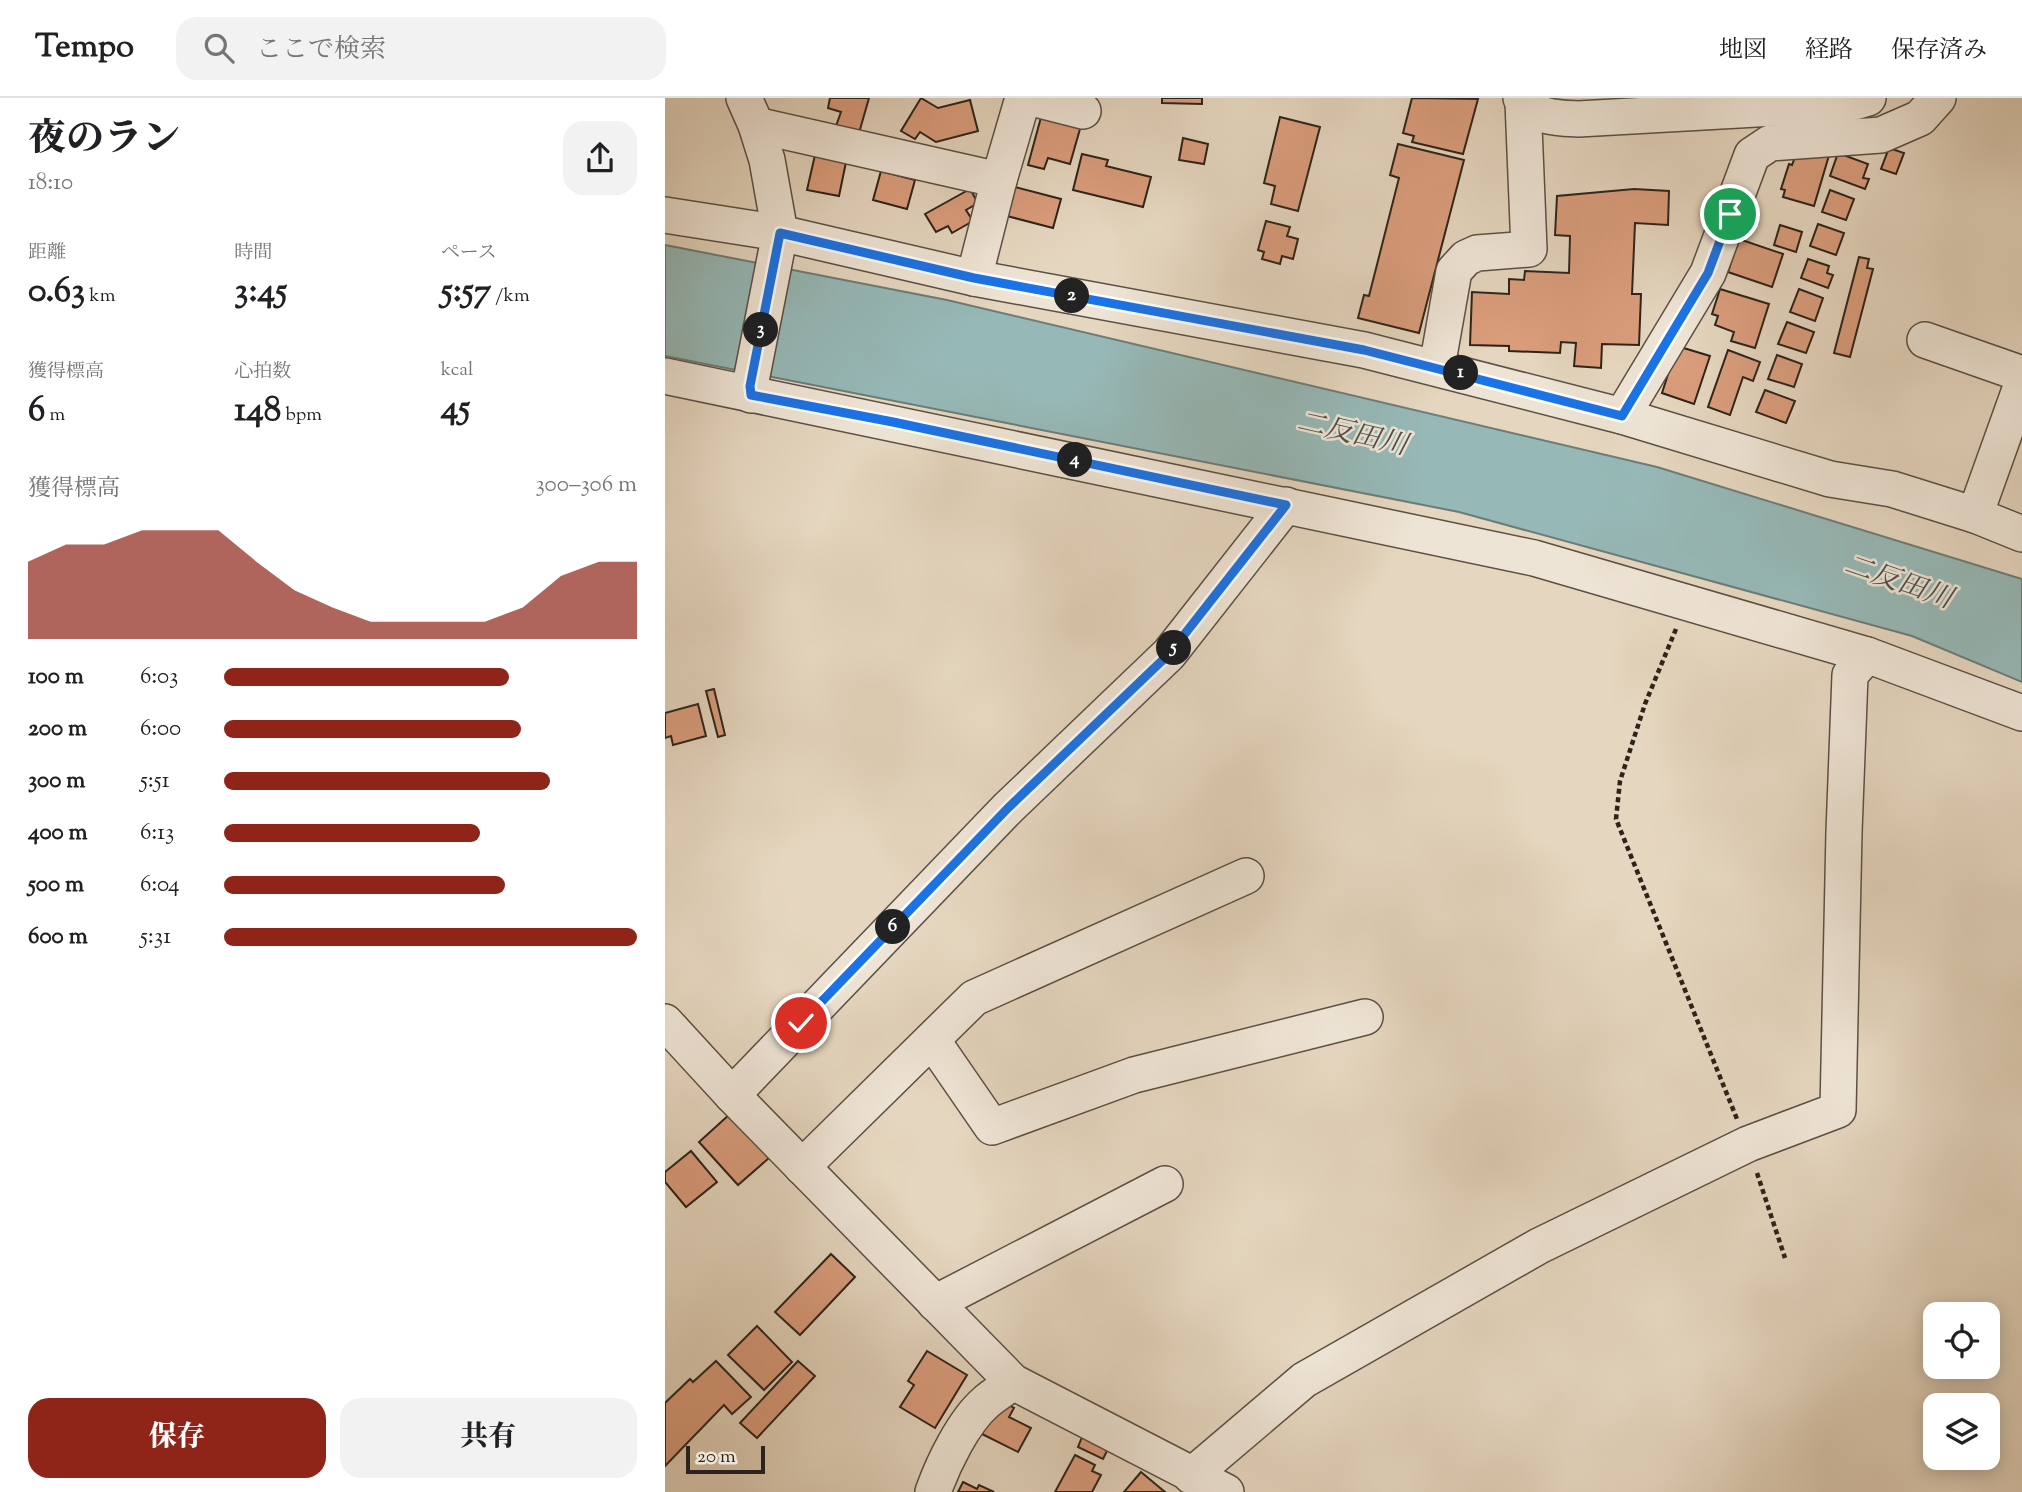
<!DOCTYPE html>
<html lang="ja">
<meta charset="utf-8">
<style>
:root{--surface:#fff;--page:#f2f2f2;--text:#202124;--muted:#757577;--line:#e0e0e0;--accent:#8f2418}
body{margin:0;font-family:"Sorts Mill Goudy","Noto Serif JP",serif;background:var(--page);color:var(--text);height:100vh;display:flex;flex-direction:column;font-size:26px;white-space:nowrap}
*{box-sizing:border-box;margin:0}
p{font-size:23px;color:var(--muted)}
.icon{flex:none;width:38px;height:38px;fill:none;stroke:currentColor;stroke-width:2;stroke-linecap:round;stroke-linejoin:round}
.map{position:relative;flex:1;overflow:hidden}
.panel{display:flex;flex-direction:column;background:var(--surface);width:665px}
.panel>*{flex:none}
.tools{position:absolute;left:1258px;top:1204px;display:grid;gap:14px}
.tools a{display:grid;place-items:center;width:77px;height:77px;border-radius:14px;background:var(--surface);box-shadow:0 4px 18px #0003;font-size:35px}
.scale{position:absolute;left:21px;bottom:18px;width:79px;box-sizing:border-box;padding-left:7px;border:4px solid #2d231a;border-top:0;font-size:19px;line-height:24px;white-space:nowrap;color:#2d231a;-webkit-text-stroke:5px #eee4d5;paint-order:stroke}
.pin{position:absolute;display:grid;place-items:center;width:60px;height:60px;color:#fff;margin:-30px;border:4px solid #fff;border-radius:50%;box-shadow:0 2px 7px #0007}
.km{position:absolute;width:35px;height:35px;margin:-18px;border-radius:50%;background:#222;color:#fff;font-size:19px;line-height:35px;text-align:center}
.round{display:grid;place-items:center;flex:none;width:74px;height:74px;border-radius:21px;background:var(--page)}
.head{display:flex;align-items:center;justify-content:space-between;height:119px;padding:0 28px}
h1{font-size:38px;font-weight:800;line-height:52px}
.stats{display:grid;grid-template-columns:repeat(3,1fr);gap:10px;height:119px;padding:7px 28px}
.stats div{display:grid;align-content:center}
.stats b{font-size:35px;font-weight:800}
.stats small{font-size:19px;font-weight:400}
.stats p{font-size:19px}
.chart{height:196px;padding:14px 28px}
.chart p{display:flex;justify-content:space-between}
.chart svg{width:100%;height:126px;margin-top:7px;fill:var(--accent);opacity:.7}
.primary-button{display:flex;gap:14px;margin-top:auto;padding:14px 28px}
.primary-button a{flex:1;height:80px;border-radius:21px;background:var(--accent);color:#fff;font-size:28px;font-weight:800;line-height:80px;text-align:center}
.primary-button a+a{background:var(--page);color:var(--text)}
ul{padding:0 28px;list-style:none;font-size:23px}
li{display:grid;grid-template-columns:112px 84px 1fr;align-items:center;height:52px}
li i{height:18px;border-radius:9px;background:var(--accent)}
header{display:flex;align-items:center;gap:42px;box-sizing:border-box;height:98px;padding:0 35px;background:var(--surface);border-bottom:2px solid var(--line)}
header strong{font-size:33px}
nav{display:flex;gap:38px;margin-inline-start:auto;font-size:24px}
.search{width:490px;height:63px;background:var(--page);display:flex;align-items:center;gap:18px;box-sizing:border-box;padding:0 24px;border-radius:21px;color:var(--muted);font-size:26px}
main{display:flex;flex:1;min-height:0}
.map>svg:first-child{display:block}
</style>
<header>
<strong>Tempo</strong>
<div class="search"><svg class="icon" aria-label="search" viewBox="0 0 24 24"><circle cx="10" cy="10" r="6"/><path d="M15 15l6 6"/></svg>ここで検索</div>
<nav><a>地図</a><a>経路</a><a>保存済み</a></nav>
</header>
<main>
<section class="panel">
<div class="head"><div><h1>夜のラン</h1><p>18:10</p></div><a class="round"><svg class="icon" aria-label="share" viewBox="0 0 24 24"><path d="M12 15V3M7 8l5-5 5 5M5 13v7h14v-7"/></svg></a></div>
<div class="stats">
<div><p>距離</p><b>0.63<small> km</small></b></div>
<div><p>時間</p><b>3:45</b></div>
<div><p>ペース</p><b>5:57<small> /km</small></b></div>
</div>
<div class="stats">
<div><p>獲得標高</p><b>6<small> m</small></b></div>
<div><p>心拍数</p><b>148<small> bpm</small></b></div>
<div><p>kcal</p><b>45</b></div>
</div>
<div class="chart"><p><span>獲得標高</span>300–306 m</p>
<svg viewBox="0 0 160 44" preserveAspectRatio="none"><path d="M0 44V17L10 11L20 11L30 6L40 6L50 6L60 17L70 27L80 33L90 38L100 38L110 38L120 38L130 33L140 22L150 17L160 17V44z"/></svg>
</div>
<ul>
<li><b>100 m</b>6:03<i style="width:69%"></i></li>
<li><b>200 m</b>6:00<i style="width:72%"></i></li>
<li><b>300 m</b>5:51<i style="width:79%"></i></li>
<li><b>400 m</b>6:13<i style="width:62%"></i></li>
<li><b>500 m</b>6:04<i style="width:68%"></i></li>
<li><b>600 m</b>5:31<i style="width:100%"></i></li>
</ul>
<div class="primary-button"><a>保存</a><a>共有</a></div>
</section>
<div class="map">
<svg width="1357" height="1394" viewBox="0 0 1357 1394">
<rect width="100%" height="100%" fill="#e5d6bf"/>
<filter id="stains"><feTurbulence type="fractalNoise" baseFrequency=".00286" numOctaves="4"/><feColorMatrix values="0 0 0 0 .2 0 0 0 0 .09 0 0 0 0 .02 0 0 0 .5 -.17"/></filter>
<radialGradient id="worn" r=".72"><stop offset=".6" stop-color="#630" stop-opacity="0"/><stop offset="1" stop-color="#630" stop-opacity=".3"/></radialGradient>
<!-- water -->
<path fill="#96b8b6" stroke="#6c7c78" stroke-width="2" d="M0,147L282,202L992,369L1357,481V584L1247,538L794,414L0,258Z"/>
<!-- building -->
<g fill="#da9d7c" stroke="#2d231a" stroke-width="2">
<path d="M165,0H204L194,35L171,28L176,14L163,10Z"/>
<path d="M256,0L273,10L305,2L313,33L271,44L255,34L250,41L236,33Z"/>
<path d="M497,0H537V6L497,5Z"/>
<path d="M747,0L813,1L798,56L747,44L749,38L738,35Z"/>
<path d="M378,12L417,24L405,66L383,60L379,71L363,67Z"/>
<path d="M615,19L655,29L633,113L606,106L610,88L599,85Z"/>
<path d="M518,40L543,46L539,66L514,62Z"/>
<path d="M733,46L799,62L754,235L693,220L699,197L704,198L734,80L725,77Z"/>
<path d="M1224,50L1239,55L1231,76L1216,71Z"/>
<path d="M1165,54L1149,108L1118,99L1120,92L1116,91L1124,66L1127,67L1130,59Z"/>
<path d="M1173,55L1203,66L1198,80L1204,81L1200,91L1165,78Z"/>
<path d="M417,56L443,62L441,68L486,79L478,109L408,92Z"/>
<path d="M150,57L181,64L174,98L142,92Z"/>
<path d="M216,73L250,82L242,111L208,102Z"/>
<path d="M350,89L396,101L388,130L342,118Z"/>
<path d="M305,91L313,105L301,112L308,123L287,135L283,128L271,134L260,116Z"/>
<path d="M969,91L1004,93L1003,127L970,125L967,196H976L974,247L937,246L936,270L909,268L911,245L896,244L895,255L844,253V248L805,247L807,194L844,196V181L859,182L860,173L904,175L905,138L890,137L892,98Z"/>
<path d="M1165,92L1189,101L1181,122L1157,114Z"/>
<path d="M601,123L625,129L622,138L633,141L628,161L617,158L615,166L597,161L599,154L593,152Z"/>
<path d="M1153,126L1179,135L1171,157L1145,148Z"/>
<path d="M1115,127L1137,134L1131,154L1109,147Z"/>
<path d="M1074,141L1118,156L1107,189L1063,174Z"/>
<path d="M1194,159L1204,161L1202,170L1208,171L1185,259L1169,255Z"/>
<path d="M1143,161L1164,168L1162,175L1168,177L1163,190L1136,180Z"/>
<path d="M1055,191L1104,206L1090,250L1066,243L1069,234L1050,227L1053,218L1047,216Z"/>
<path d="M1134,191L1158,200L1150,223L1125,214Z"/>
<path d="M1122,224L1149,234L1141,255L1113,246Z"/>
<path d="M1012,248L1045,258L1029,306L997,295Z"/>
<path d="M1063,252L1095,264L1088,283L1078,279L1065,317L1043,309Z"/>
<path d="M1112,257L1137,266L1129,289L1103,281Z"/>
<path d="M1100,292L1130,303L1121,325L1091,314Z"/>
<path d="M49,591L60,637L53,639L41,593Z"/>
<path d="M33,606L41,638L8,647L6,638L0,640V615Z"/>
<path d="M65,1016L104,1060L73,1087L34,1044Z"/>
<path d="M26,1053L52,1084L21,1109L0,1084V1074Z"/>
<path d="M166,1156L190,1179L135,1237L110,1214Z"/>
<path d="M92,1228L127,1264L99,1292L63,1257Z"/>
<path d="M262,1253L302,1277L270,1330L235,1309L249,1287L243,1283Z"/>
<path d="M51,1263L86,1299L67,1316L59,1307L0,1368V1305L25,1281L28,1284Z"/>
<path d="M133,1263L150,1278L92,1340L75,1325Z"/>
<path d="M335,1302L349,1310L344,1319L366,1330L353,1354L317,1336Z"/>
<path d="M417,1339L443,1351L438,1361L413,1349Z"/>
<path d="M410,1357L430,1367L427,1373L436,1377L427,1394H390Z"/>
<path d="M476,1374L500,1394H459Z"/>
<path d="M298,1384L312,1391L314,1387L329,1394H293Z"/>
</g>
<g fill="none" stroke-linecap="round" stroke-linejoin="round">
<!-- minor casing -->
<g stroke="#5b5043" stroke-width="38">
<g id="minor">
<path d="M79,0L91,27L102,62L115,135L85,288L86,297"/>
<path d="M367,0L418,13"/>
<path d="M856,0C869,20 892,20 913,21L1183,6L1203,0"/>
<path d="M91,27L334,82L358,0"/>
<path d="M0,117L115,135L309,180L699,252L957,318L1165,381L1227,391L1310,417L1357,436"/>
<path d="M309,180L334,82"/>
<path d="M1260,242L1357,276"/>
<path d="M772,269L789,173L801,160L812,155L864,151L858,4"/>
<path d="M0,278L869,460L1202,557L1357,615"/>
<path d="M957,318L1043,175L1087,57L1105,45L1216,37L1255,20L1273,0"/>
<path d="M1310,417L1357,286"/>
<path d="M0,924L67,997L348,1284L561,1394"/>
<path d="M267,942L327,1029L469,977L700,919"/>
<path d="M67,997L343,710L504,556L621,407"/>
<path d="M137,1069L309,900L581,778"/>
<path d="M270,1205L500,1086"/>
<path d="M526,1378L639,1282L874,1148L1083,1046L1173,1012L1179,734L1185,577L1202,557"/>
<path d="M268,1394C278,1366 298,1324 321,1304C329,1297 339,1291 348,1284"/>
</g>
</g>
<!-- path -->
<g stroke="#2d231a" stroke-width="4.5" stroke-dasharray="5 3.5" stroke-linecap="butt">
<path d="M1011,531L980,606L955,683L951,721L1072,1021"/>
<path d="M1092,1075L1120,1160"/>
</g>
<!-- minor -->
<use href="#minor" stroke="#eee4d5" stroke-width="35"/>
</g>
<g fill="none" stroke-linecap="round" stroke-linejoin="round">
<!-- route casing -->
<g stroke="#fff" stroke-width="14">
<path id="route" d="M136,925L343,710L504,556L621,407L228,324L86,297L85,288L115,135L309,180L699,252L957,318L1043,175L1065,116"/>
</g>
<!-- route -->
<use href="#route" stroke="#1a73e8" stroke-width="9"/>
</g>
<g text-anchor="middle" dominant-baseline="central" stroke-width="5" stroke-linejoin="round" paint-order="stroke">
<!-- water labels -->
<g font-size="28" font-style="italic" fill="#4c5049" stroke="#eee4d5">
<text transform="translate(687 337) rotate(13)">二反田川</text>
<text transform="translate(1233 485) rotate(19)">二反田川</text>
</g>
</g>
<rect width="100%" height="100%" filter="url(#stains)"/>
<rect width="100%" height="100%" fill="url(#worn)"/>
</svg>
<div class="tools">
<a><svg class="icon" aria-label="locate" viewBox="0 0 24 24"><circle cx="12" cy="12" r="6"/><path d="M12 2v4M12 18v4M2 12h4M18 12h4"/></svg></a>
<a><svg class="icon" aria-label="layers" viewBox="0 0 24 24"><path d="M12 4l9 5-9 5-9-5zM3 14l9 5 9-5"/></svg></a>
</div>
<div class="scale">20 m</div>
<div class="pin" style="left:1065px;top:116px;background:#1e9e55"><svg class="icon" aria-label="arrive" viewBox="0 0 24 24"><path d="M6 21V4h12l-3 4 3 4H6"/></svg></div>
<div class="pin" style="left:136px;top:925px;background:#d93025"><svg class="icon" aria-label="check" viewBox="0 0 24 24"><path d="M5 12l5 5 9-10"/></svg></div>
<b class="km" style="left:796px;top:275px">1</b>
<b class="km" style="left:407px;top:198px">2</b>
<b class="km" style="left:96px;top:232px">3</b>
<b class="km" style="left:410px;top:362px">4</b>
<b class="km" style="left:509px;top:550px">5</b>
<b class="km" style="left:228px;top:829px">6</b>
</div>
</main>
